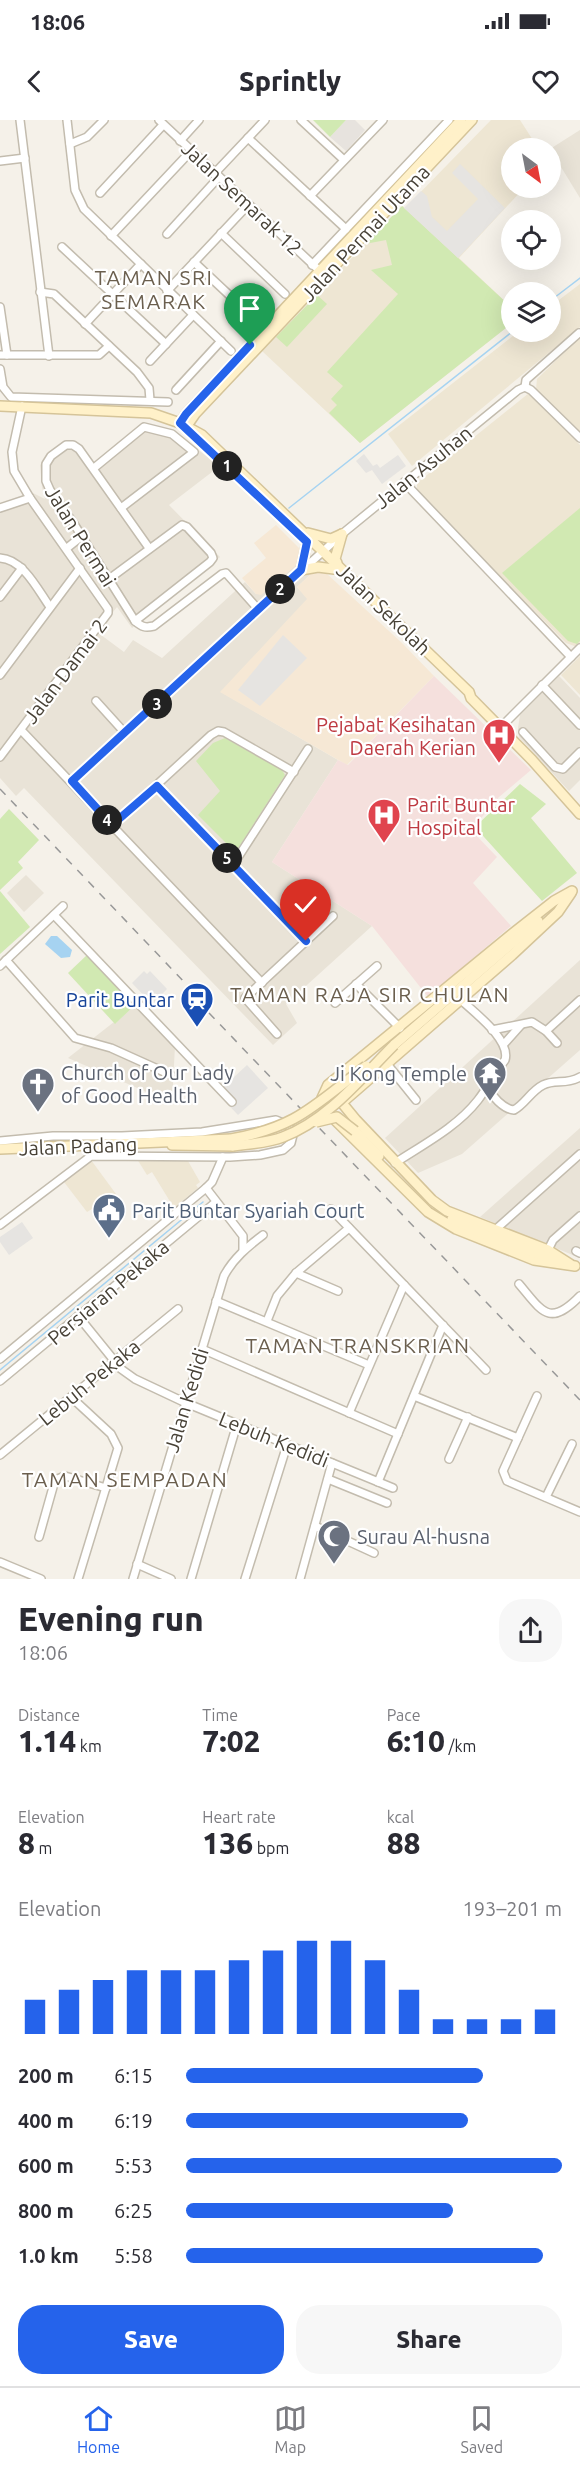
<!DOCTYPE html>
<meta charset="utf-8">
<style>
:root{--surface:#fff;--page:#f7f7f7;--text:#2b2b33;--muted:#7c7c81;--line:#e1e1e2;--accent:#2563eb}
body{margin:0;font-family:Ubuntu,sans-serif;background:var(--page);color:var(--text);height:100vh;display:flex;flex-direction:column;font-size:22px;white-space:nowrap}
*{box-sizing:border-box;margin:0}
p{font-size:20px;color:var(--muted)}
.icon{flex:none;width:33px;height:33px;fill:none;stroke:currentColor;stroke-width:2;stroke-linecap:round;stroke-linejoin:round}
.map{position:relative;height:1459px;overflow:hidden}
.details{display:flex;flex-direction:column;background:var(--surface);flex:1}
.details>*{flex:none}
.needle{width:39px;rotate:148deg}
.fabs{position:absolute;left:501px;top:18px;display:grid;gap:12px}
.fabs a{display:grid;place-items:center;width:60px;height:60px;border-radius:50%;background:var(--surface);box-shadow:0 6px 24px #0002;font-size:30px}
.pin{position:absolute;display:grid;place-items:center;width:51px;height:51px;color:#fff;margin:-62px -26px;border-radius:50% 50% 50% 0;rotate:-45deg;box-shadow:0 0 6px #0007}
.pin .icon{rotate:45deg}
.km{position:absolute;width:30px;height:30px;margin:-15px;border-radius:50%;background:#222;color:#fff;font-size:16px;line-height:30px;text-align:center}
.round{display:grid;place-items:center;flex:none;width:63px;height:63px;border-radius:24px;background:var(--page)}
.head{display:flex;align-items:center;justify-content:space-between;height:102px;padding:0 18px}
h1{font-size:33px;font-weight:800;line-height:45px}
.figures{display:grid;grid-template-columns:repeat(3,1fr);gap:9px;height:102px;padding:6px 18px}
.figures div{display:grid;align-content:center}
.figures b{font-size:30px;font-weight:800}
.figures small{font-size:16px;font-weight:400}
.figures p{font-size:16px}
.chart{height:168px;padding:12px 18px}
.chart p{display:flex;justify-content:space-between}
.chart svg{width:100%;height:108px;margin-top:6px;stroke:var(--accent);stroke-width:6}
.button{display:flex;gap:12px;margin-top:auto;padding:12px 18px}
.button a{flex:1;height:69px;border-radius:24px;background:var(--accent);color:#fff;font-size:24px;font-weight:800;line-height:69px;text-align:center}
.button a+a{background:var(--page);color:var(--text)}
ul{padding:0 18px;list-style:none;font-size:20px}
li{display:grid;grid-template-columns:96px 72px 1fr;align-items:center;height:45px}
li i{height:15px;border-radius:8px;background:var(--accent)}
.status{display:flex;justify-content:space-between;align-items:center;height:42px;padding:0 30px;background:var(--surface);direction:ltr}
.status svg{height:16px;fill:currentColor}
header{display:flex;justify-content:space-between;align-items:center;height:78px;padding:0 18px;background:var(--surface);font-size:27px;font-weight:800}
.dock{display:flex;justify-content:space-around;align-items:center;height:84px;border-top:2px solid var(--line);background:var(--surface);font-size:16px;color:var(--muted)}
.dock a{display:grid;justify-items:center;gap:3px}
.dock .selected{color:var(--accent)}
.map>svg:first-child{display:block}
</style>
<div class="status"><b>18:06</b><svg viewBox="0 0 49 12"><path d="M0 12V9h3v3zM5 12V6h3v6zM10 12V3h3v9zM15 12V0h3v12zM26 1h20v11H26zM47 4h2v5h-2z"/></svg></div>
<header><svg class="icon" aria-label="back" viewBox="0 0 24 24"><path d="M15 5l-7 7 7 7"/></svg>Sprintly<svg class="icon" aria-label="heart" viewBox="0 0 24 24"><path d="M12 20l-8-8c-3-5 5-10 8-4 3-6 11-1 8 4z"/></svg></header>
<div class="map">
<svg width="580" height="1459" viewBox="0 0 580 1459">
<rect width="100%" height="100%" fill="#f5f1e9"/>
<!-- residential -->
<g fill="#e9e3d7">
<path d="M580,10V78L550,29Z"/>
<path d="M146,303L173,311L217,344L212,352L169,385L220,437L132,508L117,487L97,512L124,532L133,520L162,538L245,462L256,474L301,441L312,453L297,467L308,479L221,572L338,640L272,742L372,806L286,884L297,903L273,925L24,668L16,676L0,658V384L33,373L45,379L42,367L40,345L60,324L72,321L77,323L94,344Z"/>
<path d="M559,556L580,578V660L569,671L519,617L518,608L520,595Z"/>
<path d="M26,755L44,773L24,792L7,773Z"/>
<path d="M580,840V930L462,1034L418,1053L385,1018Z"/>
<path d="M134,886L175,926L172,983L68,938L114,902L116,903Z"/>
<path d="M580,1008V1138L480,1097Z"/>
</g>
<!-- commercial -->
<g fill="#f6e8d5">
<path d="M276,405L302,431L301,441L261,475L256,474L242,458L266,438L254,423Z"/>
<path d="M320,452L326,453L402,523L434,556L347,645L220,572L307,479L297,467L312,453Z"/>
</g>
<!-- industrial -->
<path fill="#e7e3de" d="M346,0H355L365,10L346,31L330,17Z"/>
<!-- education -->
<g fill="#eee6d3">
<path d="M491,0H520L538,28H512V68H524L459,138L511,187V204L360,323L262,231L402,86L405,88Z"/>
<path d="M580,164V207L412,346L388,314L518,212H550L551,186Z"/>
<path d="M580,217V314L536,269L537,259Z"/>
<path d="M529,273L580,325V524L577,527L566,523L417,373V363Z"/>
<path d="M580,536V575L561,555Z"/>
<path d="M137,1039L188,1041L200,1062L196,1065L198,1068L174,1088L152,1052L147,1055Z"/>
<path d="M91,1040L116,1074L87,1092L64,1062Z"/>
</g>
<!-- medical -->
<path fill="#f5e0dd" d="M434,556L531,650L499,677L471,710L497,737L473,763L511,806L428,877L372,806L272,742L338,640L348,645Z"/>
<!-- green -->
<g fill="#d1e9b2">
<path d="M313,0H346L330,17Z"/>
<path d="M402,86L511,187V204L360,323L329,293L337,285L331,279L343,266L327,252L398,174L371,150L392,145L386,120L365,124Z"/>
<path d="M317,175L327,184L287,227L276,217Z"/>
<path d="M580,388V521L577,524L568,521L502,453Z"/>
<path d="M225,618L282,650L285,655L237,730L232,729L198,695L220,671L196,641L213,623Z"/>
<path d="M520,664L546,684L531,698L577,753L542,781L475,707Z"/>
<path d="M9,689L39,720L18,742L23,748L0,770V699Z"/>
<path d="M0,771L30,807L0,834Z"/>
<path d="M87,835L134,886L115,904L68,853Z"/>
</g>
<!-- parking -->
<g fill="#e6e4e1">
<path d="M460,44L505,88L458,138L404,88L421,71L427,76L432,97L447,111L478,79L452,53Z"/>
<path d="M364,334L373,346L377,344L380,348L398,335L406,346L382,364L372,350L366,353L356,341Z"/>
<path d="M283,515L307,538L260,586L238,570Z"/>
<path d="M144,851L147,854L150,851L167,869L152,884L132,863Z"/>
<path d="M247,945L268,968L238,995L217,973Z"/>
<path d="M22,1102L33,1118L9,1135L0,1122V1117Z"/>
</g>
<!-- water -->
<path fill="#a6d3f1" d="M51,816H57L72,830L70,837L61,838L45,824Z"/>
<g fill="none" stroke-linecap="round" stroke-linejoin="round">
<!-- stream -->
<g stroke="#a6d3f1" stroke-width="1.5">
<path d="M550,181L580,158"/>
<path d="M289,388L512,212"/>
<path d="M0,1250L203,1082"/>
</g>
<!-- street casing -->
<g stroke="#c3bcae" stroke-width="10">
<g id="street">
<path d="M20,0L49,236"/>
<path d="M67,0L75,70L84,89L231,231"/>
<path d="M159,0L323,154"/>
<path d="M301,0L344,40"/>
<path d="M248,18L346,109"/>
<path d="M180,21L199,0"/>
<path d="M70,24L87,17L104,0"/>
<path d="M0,41L25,38"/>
<path d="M214,54L265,0"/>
<path d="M100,73L163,5"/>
<path d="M310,76L383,0"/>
<path d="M221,113L285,174"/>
<path d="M167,114L219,57"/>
<path d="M111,116L191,31"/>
<path d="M62,127L166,224"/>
<path d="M194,142L258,202"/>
<path d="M312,145L449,0"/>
<path d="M167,171L248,85"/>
<path d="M40,172L54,174L137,252L149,268L150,280"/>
<path d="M0,187L7,235"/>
<path d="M85,204L141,144"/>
<path d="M0,235H99L109,226"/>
<path d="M150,241L193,195"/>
<path d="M0,249L3,267L11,277L168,282"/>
<path d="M525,267L526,260L579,213"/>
<path d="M525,267L531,270L580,318"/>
<path d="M176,270L221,221"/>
<path d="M94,348L144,307L172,314L194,332L121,388"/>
<path d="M404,362L571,537"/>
<path d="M0,388L30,378"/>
<path d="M67,428L82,416"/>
<path d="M149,428L79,329L73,325H66L51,336L46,344V361L50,370L74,404L135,501C142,507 145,508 154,506L222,454L226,453L258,489"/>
<path d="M0,438C23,439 38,470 50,487"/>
<path d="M109,459L182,405L187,407L211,433L213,438L210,442L135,501"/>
<path d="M0,477L22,448"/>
<path d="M0,555L80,448"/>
<path d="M542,565L580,605"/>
<path d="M96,581L125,613"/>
<path d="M500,608L580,528"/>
<path d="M21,610L262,863"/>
<path d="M523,612L555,647L563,649L580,632"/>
<path d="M0,637L108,493V489L30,378L14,351L12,332L22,286"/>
<path d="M71,661L342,414L518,270L525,267"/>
<path d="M157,666L306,821"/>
<path d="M112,706L211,615L218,611L224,612L294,652"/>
<path d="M233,745L308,629"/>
<path d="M54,795L232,982"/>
<path d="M6,840L75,918L111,928L171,955"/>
<path d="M0,846L63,786"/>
<path d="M356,864L400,908"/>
<path d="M335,883L377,846"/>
<path d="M492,910L532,902L546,911L557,923"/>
<path d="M546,911L580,880"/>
<path d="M277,914L245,878L333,796"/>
<path d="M504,924L521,905"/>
<path d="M387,944L416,980"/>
<path d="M487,967C492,976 503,989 514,990C525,984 531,971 543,965C555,959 566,965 580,957"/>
<path d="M0,1021L53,1016H122L202,1012L276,1000L288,1005L293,1015L291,1023L283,1030L260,1035L230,1037L91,1036L0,1105"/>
<path d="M395,1043C424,1024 457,1007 478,980C488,967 495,953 505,940C511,920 475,893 461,880"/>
<path d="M206,1068L243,1116V1130"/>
<path d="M331,1089L486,1250"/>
<path d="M495,1110L580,1034"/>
<path d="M548,1130L553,1120L580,1096"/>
<path d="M576,1131L580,1133"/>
<path d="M296,1153L338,1171"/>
<path d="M519,1164C542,1191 549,1208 580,1176"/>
<path d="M216,1181L369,1245"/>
<path d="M78,1196L121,1249L135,1259L186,1283L393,1368"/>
<path d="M267,1201L277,1176L296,1153L349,1108"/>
<path d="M202,1229L398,1314"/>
<path d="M0,1239L206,1068L212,1062L223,1037"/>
<path d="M0,1261L216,1082"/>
<path d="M414,1276L518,1318"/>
<path d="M537,1276L503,1351L507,1361L580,1392"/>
<path d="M71,1277L111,1314L118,1328L78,1459"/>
<path d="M349,1293L404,1165"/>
<path d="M0,1335L178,1189"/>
<path d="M449,1339L468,1297"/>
<path d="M328,1359L387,1383"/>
<path d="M378,1362L443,1205"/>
<path d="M546,1377L572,1324"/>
<path d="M315,1406L374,1433"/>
<path d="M39,1417L55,1360L65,1356L106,1368"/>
<path d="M0,1442L41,1459"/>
<path d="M137,1444L171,1459"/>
<path d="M133,1459L224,1156C233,1139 247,1127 263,1115"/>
<path d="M191,1459L237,1304"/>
<path d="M245,1459L287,1325"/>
<path d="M300,1459L332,1343"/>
</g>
</g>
<!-- secondary casing -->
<g stroke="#d5c499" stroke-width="12">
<g id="secondary">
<path d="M0,286L151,293L180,303L202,315L469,572L471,578L532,640L580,694"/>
<path d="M180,303L186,294L461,0"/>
<path d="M186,307L195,294L472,0"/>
<path d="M308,413L331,419L342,414"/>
<path d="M337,443L335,439L342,414"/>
<path d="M301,450L318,447L334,449"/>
<path d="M301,450L307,422"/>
<path d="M572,771L554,781L512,814L328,965L322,978L329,994L428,1092L456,1109L534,1140L575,1146"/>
<path d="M394,925L538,801"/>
<path d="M328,966L356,1000L432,1080L447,1091L548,1130L570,1144"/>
<path d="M345,980L512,835L558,792L571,773"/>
<path d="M355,1011L379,1036"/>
<path d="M172,1025L233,1026"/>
<path d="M0,1029L231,1019"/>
<path d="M452,1099L486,1115L553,1139"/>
</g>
</g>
<!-- street -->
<use href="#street" stroke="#fff" stroke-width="7"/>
<!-- secondary -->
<use href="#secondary" stroke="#fff1c9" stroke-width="9"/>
<!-- rail -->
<g stroke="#989898" stroke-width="1.5" stroke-dasharray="8 8" stroke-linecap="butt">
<path d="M0,669L188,866"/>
<path d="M209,893L580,1280"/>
</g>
<!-- secondary-bridge casing -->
<g stroke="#d5c499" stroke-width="12" stroke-linecap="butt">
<g id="secondary-bridge">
<path d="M316,1002L337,997L355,1011"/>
<path d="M231,1019C298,1007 314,985 366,946"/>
<path d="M233,1026C249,1024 268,1023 283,1017C328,1000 361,958 394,925"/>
</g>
</g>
<!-- secondary-bridge -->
<use href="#secondary-bridge" stroke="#fff1c9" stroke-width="9"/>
</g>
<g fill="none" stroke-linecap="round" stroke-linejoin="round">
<!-- route casing -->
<g stroke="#fff" stroke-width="12">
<path id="route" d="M250,225L186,294L180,303L307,422L301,450L72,661L112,705L157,666L306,821"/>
</g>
<!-- route -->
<use href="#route" stroke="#2563eb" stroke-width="8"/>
</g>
<!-- icons -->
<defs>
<g id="hospital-pin" transform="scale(1.725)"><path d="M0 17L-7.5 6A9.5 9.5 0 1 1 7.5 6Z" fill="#e0444e" stroke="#fff"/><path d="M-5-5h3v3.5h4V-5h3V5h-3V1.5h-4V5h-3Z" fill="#fff"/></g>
<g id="station-pin" transform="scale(1.725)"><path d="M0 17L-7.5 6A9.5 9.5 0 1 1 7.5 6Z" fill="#1a4fb4" stroke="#fff"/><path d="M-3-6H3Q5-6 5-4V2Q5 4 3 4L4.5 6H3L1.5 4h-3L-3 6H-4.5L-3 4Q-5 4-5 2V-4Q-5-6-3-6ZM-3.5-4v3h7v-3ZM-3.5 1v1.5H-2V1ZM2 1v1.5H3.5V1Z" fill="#fff"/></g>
<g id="temple-pin" transform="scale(1.725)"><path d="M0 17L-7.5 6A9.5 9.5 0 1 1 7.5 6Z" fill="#6b7280" stroke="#fff"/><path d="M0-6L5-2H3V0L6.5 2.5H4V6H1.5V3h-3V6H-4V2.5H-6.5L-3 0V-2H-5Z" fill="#fff"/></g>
<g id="church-pin" transform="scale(1.725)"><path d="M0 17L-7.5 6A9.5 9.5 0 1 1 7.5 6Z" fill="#6b7280" stroke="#fff"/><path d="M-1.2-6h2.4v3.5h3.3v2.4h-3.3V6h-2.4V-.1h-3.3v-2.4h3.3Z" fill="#fff"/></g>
<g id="civic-pin" transform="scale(1.725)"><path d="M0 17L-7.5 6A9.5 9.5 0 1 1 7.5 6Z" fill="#5c6f8a" stroke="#fff"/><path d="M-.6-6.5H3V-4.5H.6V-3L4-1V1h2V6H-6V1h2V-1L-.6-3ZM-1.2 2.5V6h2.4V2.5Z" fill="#fff"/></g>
<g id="mosque-pin" transform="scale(1.725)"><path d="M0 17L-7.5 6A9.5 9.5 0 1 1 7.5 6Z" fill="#6b7280" stroke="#fff"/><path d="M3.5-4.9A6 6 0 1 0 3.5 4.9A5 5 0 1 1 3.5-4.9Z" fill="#fff"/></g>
</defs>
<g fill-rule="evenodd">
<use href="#hospital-pin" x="499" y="615"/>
<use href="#hospital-pin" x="384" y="695"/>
<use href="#station-pin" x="197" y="879"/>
<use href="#temple-pin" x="490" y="953"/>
<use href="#church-pin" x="38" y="964"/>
<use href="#civic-pin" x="109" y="1090"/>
<use href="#mosque-pin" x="334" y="1416"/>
</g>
<g text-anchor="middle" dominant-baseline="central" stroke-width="4.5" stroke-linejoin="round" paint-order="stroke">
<!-- street labels -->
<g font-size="20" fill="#484237" stroke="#fff">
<text transform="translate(242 78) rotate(43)">Jalan Semarak 12</text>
<text transform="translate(365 113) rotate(-47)">Jalan Permai Utama</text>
<text transform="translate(423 347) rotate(-39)">Jalan Asuhan</text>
<text transform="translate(81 416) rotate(58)">Jalan Permai</text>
<text transform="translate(384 489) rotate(44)">Jalan Sekolah</text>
<text transform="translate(65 551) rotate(-53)">Jalan Damai 2</text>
<text transform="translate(78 1026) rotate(-2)">Jalan Padang</text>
<text transform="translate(108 1172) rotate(-40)">Persiaran Pekaka</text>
<text transform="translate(89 1262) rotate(-39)">Lebuh Pekaka</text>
<text transform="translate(186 1280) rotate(-73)">Jalan Kedidi</text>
<text transform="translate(274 1319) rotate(22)">Lebuh Kedidi</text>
</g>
<!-- health labels -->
<g font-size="20" fill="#be3a42" stroke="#fff" text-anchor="end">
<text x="476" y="604">Pejabat Kesihatan<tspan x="476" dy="23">Daerah Kerian</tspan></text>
<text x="407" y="684" text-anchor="start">Parit Buntar<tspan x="407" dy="23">Hospital</tspan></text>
</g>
<!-- transit labels -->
<g font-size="20" fill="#164399" stroke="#fff" text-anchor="end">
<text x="174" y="879">Parit Buntar</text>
</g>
<!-- worship labels -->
<g font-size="20" fill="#5b616d" stroke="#fff" text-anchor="start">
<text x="61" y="952">Church of Our Lady<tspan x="61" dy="23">of Good Health</tspan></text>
<text x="467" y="953" text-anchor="end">Ji Kong Temple</text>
<text x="357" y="1416">Surau Al-husna</text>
</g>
<!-- service labels -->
<g font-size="20" fill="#4e5e75" stroke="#fff" text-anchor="start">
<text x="132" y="1090">Parit Buntar Syariah Court</text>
</g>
<!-- neighbourhood labels -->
<g font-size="21" letter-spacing="1.5" fill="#6b5f4e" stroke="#fff">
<text x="154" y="157">TAMAN SRI<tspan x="154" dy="24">SEMARAK</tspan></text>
<text x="370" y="874">TAMAN RAJA SIR CHULAN</text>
<text x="358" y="1225">TAMAN TRANSKRIAN</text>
<text x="125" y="1359">TAMAN SEMPADAN</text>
</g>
</g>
</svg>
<div class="fabs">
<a><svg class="needle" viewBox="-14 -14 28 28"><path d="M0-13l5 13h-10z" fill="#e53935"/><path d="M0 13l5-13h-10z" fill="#7c7c81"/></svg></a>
<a><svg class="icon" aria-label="locate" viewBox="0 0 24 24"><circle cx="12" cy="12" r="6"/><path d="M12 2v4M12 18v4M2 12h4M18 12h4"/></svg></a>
<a><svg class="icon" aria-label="layers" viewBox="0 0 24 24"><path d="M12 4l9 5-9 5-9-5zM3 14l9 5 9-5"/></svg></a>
</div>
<div class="pin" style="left:250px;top:225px;background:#1e9e55"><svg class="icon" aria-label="arrive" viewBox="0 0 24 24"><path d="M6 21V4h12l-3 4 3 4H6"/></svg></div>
<div class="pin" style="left:306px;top:821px;background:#d93025"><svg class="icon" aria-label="check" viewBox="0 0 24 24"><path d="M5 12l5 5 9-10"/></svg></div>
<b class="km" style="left:227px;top:346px">1</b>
<b class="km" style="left:280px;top:469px">2</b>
<b class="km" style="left:157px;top:584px">3</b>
<b class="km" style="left:107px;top:700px">4</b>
<b class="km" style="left:227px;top:738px">5</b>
</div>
<section class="details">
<div class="head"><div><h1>Evening run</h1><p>18:06</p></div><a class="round"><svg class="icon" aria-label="share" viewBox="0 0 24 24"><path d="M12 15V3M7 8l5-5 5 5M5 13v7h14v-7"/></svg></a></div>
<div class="figures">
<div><p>Distance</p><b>1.14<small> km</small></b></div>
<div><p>Time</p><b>7:02</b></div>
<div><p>Pace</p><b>6:10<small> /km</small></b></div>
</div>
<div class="figures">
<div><p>Elevation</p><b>8<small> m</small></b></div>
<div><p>Heart rate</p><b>136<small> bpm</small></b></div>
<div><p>kcal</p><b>88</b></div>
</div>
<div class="chart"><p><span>Elevation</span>193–201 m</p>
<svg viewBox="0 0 160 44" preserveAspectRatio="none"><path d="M5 44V30M15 44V26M25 44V22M35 44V18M45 44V18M55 44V18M65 44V14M75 44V10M85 44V6M95 44V6M105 44V14M115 44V26M125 44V38M135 44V38M145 44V38M155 44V34"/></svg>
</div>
<ul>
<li><b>200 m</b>6:15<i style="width:79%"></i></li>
<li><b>400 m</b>6:19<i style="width:75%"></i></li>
<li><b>600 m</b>5:53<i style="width:100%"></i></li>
<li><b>800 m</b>6:25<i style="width:71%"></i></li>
<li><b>1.0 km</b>5:58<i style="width:95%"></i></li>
</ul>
<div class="button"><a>Save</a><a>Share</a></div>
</section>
<nav class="dock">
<a class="selected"><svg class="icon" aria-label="home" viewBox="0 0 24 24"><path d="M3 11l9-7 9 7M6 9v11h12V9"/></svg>Home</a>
<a><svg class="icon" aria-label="map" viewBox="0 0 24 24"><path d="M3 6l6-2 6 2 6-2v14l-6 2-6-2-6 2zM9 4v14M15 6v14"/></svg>Map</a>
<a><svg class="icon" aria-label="saved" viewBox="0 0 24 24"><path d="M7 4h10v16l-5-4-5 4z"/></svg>Saved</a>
</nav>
